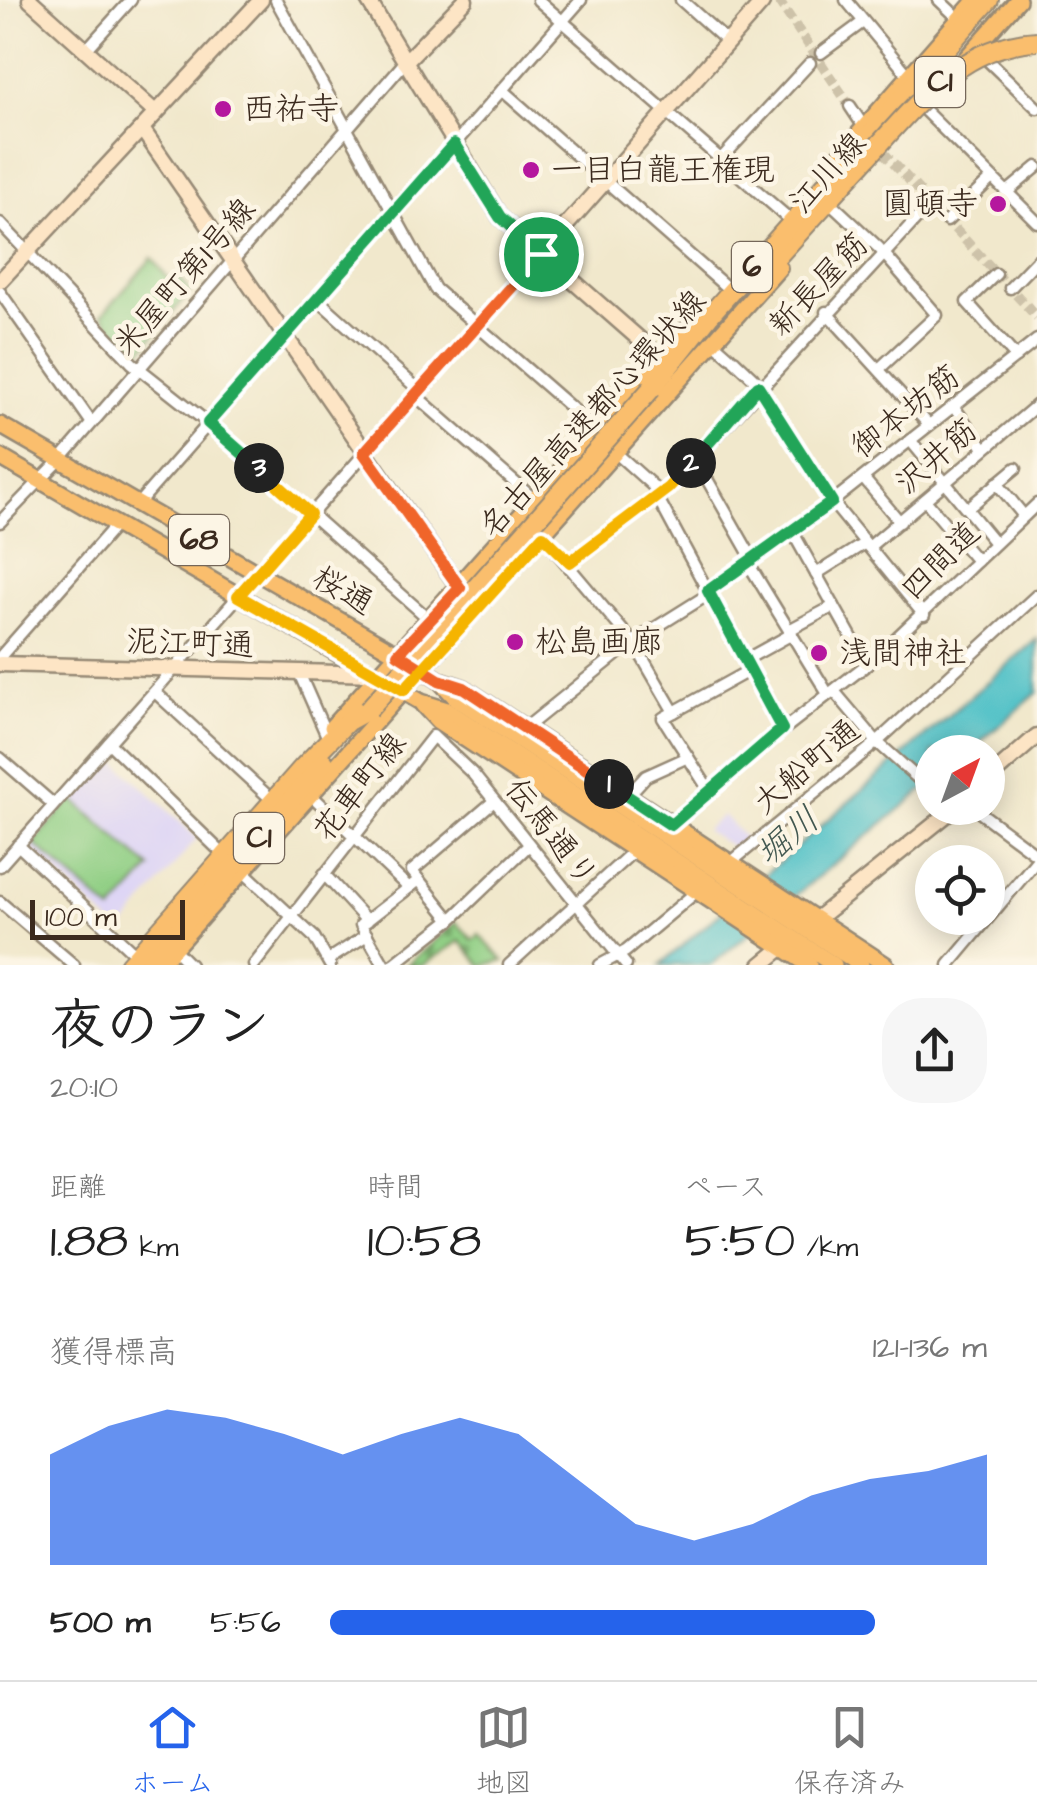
<!DOCTYPE html>
<html lang="ja">
<meta charset="utf-8">
<style>
:root{--surface:#fff;--page:#f6f6f6;--text:#222;--muted:#767676;--line:#e0e0e0;--accent:#2563eb}
body{margin:0;font-family:"Architects Daughter","Klee One",sans-serif;background:var(--page);color:var(--text);height:100vh;display:flex;flex-direction:column;font-size:38px;white-space:nowrap}
*{box-sizing:border-box;margin:0}
p{font-size:32px;color:var(--muted)}
.icon{flex:none;width:55px;height:55px;fill:none;stroke:currentColor;stroke-width:2;stroke-linecap:round;stroke-linejoin:round}
.map{position:relative;height:965px;overflow:hidden}
.side{display:flex;flex-direction:column;background:var(--surface);flex:1}
.side>*{flex:none}
.needle{width:65px;rotate:41deg}
.tools{position:absolute;left:915px;top:735px;display:grid;gap:20px}
.tools a{display:grid;place-items:center;width:90px;height:90px;border-radius:50%;background:var(--surface);box-shadow:0 5px 25px #0003;font-size:50px}
.scale{position:absolute;left:30px;bottom:25px;width:155px;box-sizing:border-box;padding-left:10px;border:5px solid #3b2a1e;border-top:0;font-size:28px;line-height:35px;white-space:nowrap;color:#3b2a1e;-webkit-text-stroke:8px #fcf5e5;paint-order:stroke}
.pin{position:absolute;display:grid;place-items:center;width:85px;height:85px;color:#fff;margin:-42px;border:5px solid #fff;border-radius:50%;box-shadow:0 2px 10px #0007}
.km{position:absolute;width:50px;height:50px;margin:-25px;border-radius:50%;background:#222;color:#fff;font-size:28px;line-height:50px;text-align:center}
.round{display:grid;place-items:center;flex:none;width:105px;height:105px;border-radius:40px;background:var(--page)}
.summary{display:flex;align-items:center;justify-content:space-between;height:170px;padding:0 50px}
h1{font-size:55px;font-weight:600;line-height:75px}
.figures{display:grid;grid-template-columns:repeat(3,1fr);gap:15px;height:170px;padding:10px 50px}
.figures div{display:grid;align-content:center}
.figures b{font-size:50px;font-weight:600}
.figures small{font-size:28px;font-weight:400}
.figures p{font-size:28px}
.chart{height:280px;padding:20px 50px}
.chart p{display:flex;justify-content:space-between}
.chart svg{width:100%;height:180px;margin-top:10px;fill:var(--accent);opacity:.7}
ul{padding:0 50px;list-style:none;font-size:32px}
li{display:grid;grid-template-columns:160px 120px 1fr;align-items:center;height:75px}
li i{height:25px;border-radius:12px;background:var(--accent)}
.tabs{display:flex;justify-content:space-around;align-items:center;height:140px;border-top:2px solid var(--line);background:var(--surface);font-size:28px;color:var(--muted)}
.tabs a{display:grid;justify-items:center;gap:5px}
.tabs .active{color:var(--accent)}
.map>svg:first-child{display:block}
</style>
<div class="map">
<svg width="1037" height="965" viewBox="0 0 1037 965">
<defs>
<pattern id="cemetery-stones" width="16" height="16" patternUnits="userSpaceOnUse" patternTransform="scale(2.5)"><rect width="16" height="16" fill="#91cf85"/><path d="M2 7V4a2 2 0 0 1 4 0v3zM10 15v-3a2 2 0 0 1 4 0v3z" fill="#78a86c"/></pattern>
</defs>
<rect width="100%" height="100%" fill="#fcf5e5"/>
<filter id="ink" filterUnits="userSpaceOnUse"><feTurbulence type="fractalNoise" baseFrequency=".01" numOctaves="2"/><feDisplacementMap in="SourceGraphic" scale="20" xChannelSelector="R" yChannelSelector="G"/><feConvolveMatrix kernelMatrix="1 2 1 2 8 2 1 2 1" color-interpolation-filters="sRGB"/></filter>
<filter id="wash" filterUnits="userSpaceOnUse"><feTurbulence type="fractalNoise" baseFrequency=".0048" numOctaves="4" result="noise"/><feDisplacementMap in="SourceGraphic" scale="40" xChannelSelector="R" yChannelSelector="G"/><feGaussianBlur stdDeviation="2.25" result="paint"/><feColorMatrix in="noise" values="0 0 0 0 0 0 0 0 0 0 0 0 0 0 0 0 0 1.4 0 .05"/><feComposite in="paint" operator="in"/></filter>
<g filter="url(#wash)">
<rect width="100%" height="100%" fill="#f1e8cc"/>
<!-- built -->
<g fill="#ded5f5">
<path d="M109,755L197,838L120,932L28,846Z"/>
<path d="M723,815L749,843L739,851L705,830Z"/>
</g>
<!-- grass -->
<g fill="#91cf85" stroke="#667c52" stroke-width="2.5">
<path d="M152,258L173,284L181,279L190,292L137,356L102,315Z"/>
<path d="M72,799L151,868L112,912L33,843Z"/>
</g>
<!-- cemetery -->
<path fill="url(#cemetery-stones)" stroke="#667c52" stroke-width="2.5" d="M456,922L473,940L479,935L504,961L481,965L460,941L423,965H407Z"/>
<!-- water -->
<path fill="#54c2c8" stroke="#487673" stroke-width="2.5" d="M1037,639V693L969,752H932V783L711,965H660Z"/>
</g>
<g filter="url(#ink)">
<g fill="none" stroke-linecap="round" stroke-linejoin="round">
<!-- street-tunnel -->
<g stroke="#cdc2a9" stroke-width="10" stroke-dasharray="10 5" stroke-linecap="butt">
<path d="M778,0L850,106"/>
<path d="M883,152L1037,317"/>
</g>
<!-- street casing -->
<g stroke="#968975" stroke-width="15">
<g id="street">
<path d="M276,0L435,289L598,431"/>
<path d="M538,0L787,217"/>
<path d="M681,0L728,42"/>
<path d="M846,0L909,76"/>
<path d="M939,0L959,19"/>
<path d="M86,50L131,0"/>
<path d="M821,53L863,22"/>
<path d="M980,53L1037,108"/>
<path d="M502,90L725,286"/>
<path d="M850,106L864,127"/>
<path d="M922,108L1037,222"/>
<path d="M721,159L810,63"/>
<path d="M1007,192L1037,167"/>
<path d="M834,206L879,248L937,315L879,369"/>
<path d="M947,221L992,178"/>
<path d="M0,223L132,363L208,423L430,620"/>
<path d="M996,274L967,302L1016,357"/>
<path d="M1010,288L1037,260"/>
<path d="M0,292L91,422"/>
<path d="M316,298L419,390"/>
<path d="M826,312L929,425"/>
<path d="M713,342L730,357"/>
<path d="M734,360L753,378"/>
<path d="M756,382L832,502L924,615"/>
<path d="M415,395L537,502"/>
<path d="M953,406L984,448"/>
<path d="M910,440L995,543"/>
<path d="M615,452L653,486L661,504L782,729"/>
<path d="M695,458L753,560"/>
<path d="M863,478L900,522"/>
<path d="M997,483L1024,516"/>
<path d="M925,500L977,561"/>
<path d="M137,505L581,0"/>
<path d="M968,508L1016,468"/>
<path d="M0,522L60,460L405,62"/>
<path d="M792,531L867,665"/>
<path d="M543,536L635,645L674,712L663,718L709,790"/>
<path d="M869,547L1037,405"/>
<path d="M570,562L669,488L931,203"/>
<path d="M748,563L828,694"/>
<path d="M816,574L865,543"/>
<path d="M707,591L832,502L1037,340"/>
<path d="M789,630L834,606"/>
<path d="M0,657L116,525"/>
<path d="M745,660L792,634"/>
<path d="M300,675L326,734"/>
<path d="M834,691L877,742L932,791"/>
<path d="M155,692L270,798"/>
<path d="M674,712L750,670"/>
<path d="M523,730L631,643L709,594"/>
<path d="M109,743L220,851"/>
<path d="M0,758L53,804"/>
<path d="M310,794L408,887"/>
<path d="M624,800L646,776L688,757"/>
<path d="M974,808L1037,855"/>
<path d="M670,826L739,764L874,659L1037,504"/>
<path d="M18,845L134,953"/>
<path d="M729,864L877,742L1037,595"/>
<path d="M0,866L541,254"/>
<path d="M243,871L314,937L330,965"/>
<path d="M324,874L367,921"/>
<path d="M419,880L451,920"/>
<path d="M0,902L74,965"/>
<path d="M174,949L190,965"/>
<path d="M328,960L367,935"/>
<path d="M254,965L433,736L473,774L626,965"/>
<path d="M384,965L361,925L419,880L412,871L494,801"/>
<path d="M393,965L455,916L528,846"/>
<path d="M509,965L637,848"/>
<path d="M600,965L626,951L701,888"/>
<path d="M949,965L1037,860"/>
</g>
</g>
<!-- secondary casing -->
<g stroke="#968975" stroke-width="19">
<g id="secondary">
<path d="M30,0L156,113"/>
<path d="M368,0L500,217L662,359"/>
<path d="M405,62L465,0"/>
<path d="M142,129L460,589"/>
<path d="M541,254L762,3"/>
<path d="M0,281L261,0"/>
<path d="M0,664L377,674"/>
<path d="M988,779L1037,736"/>
<path d="M808,926L955,808"/>
<path d="M761,965L788,943"/>
</g>
</g>
<!-- primary casing -->
<g stroke="#968975" stroke-width="20">
<g id="primary">
<path d="M961,64L1018,0"/>
<path d="M827,170L976,0"/>
<path d="M0,425L398,654L439,680L457,699L861,965"/>
<path d="M0,457L421,702L447,710L834,965"/>
<path d="M443,681L464,688L886,965"/>
<path d="M423,705L438,721L809,965"/>
<path d="M332,727L703,311"/>
<path d="M159,965L779,268"/>
</g>
</g>
<!-- highway casing -->
<g stroke="#968975" stroke-width="22">
<g id="highway">
<path d="M757,279L866,159"/>
<path d="M652,388L710,315L989,0"/>
<path d="M129,965L303,767L348,721L368,710"/>
<path d="M148,965L324,762"/>
</g>
</g>
<!-- street -->
<use href="#street" stroke="#fff" stroke-width="10"/>
<!-- secondary -->
<use href="#secondary" stroke="#fde5c5" stroke-width="14"/>
<!-- primary -->
<use href="#primary" stroke="#fabe6d" stroke-width="15"/>
<!-- highway -->
<use href="#highway" stroke="#fabe6d" stroke-width="18"/>
<!-- highway-bridge casing -->
<g stroke="#968975" stroke-width="22" stroke-linecap="butt">
<g id="highway-bridge">
<path d="M866,159C913,108 961,44 1037,41"/>
<path d="M368,710L652,388"/>
</g>
</g>
<!-- highway-bridge -->
<use href="#highway-bridge" stroke="#fabe6d" stroke-width="18"/>
</g>
</g>
<g fill="none" stroke-linecap="round" stroke-linejoin="round" filter="url(#ink)">
<!-- split-1 casing -->
<g stroke="#fff" stroke-width="20">
<path id="split-1" d="M541,254L364,453L460,588L398,654L439,680L464,688L609,784"/>
</g>
<!-- split-2 casing -->
<g stroke="#fff" stroke-width="20">
<path id="split-2" d="M609,784L671,825L782,729L708,591L832,502L758,386L691,463"/>
</g>
<!-- split-3 casing -->
<g stroke="#fff" stroke-width="20">
<path id="split-3" d="M259,468L310,514L238,596L404,690L543,536L570,562L668,488L691,463"/>
</g>
<!-- split-4 casing -->
<g stroke="#fff" stroke-width="20">
<path id="split-4" d="M259,468L208,423L454,144L500,217L541,254"/>
</g>
<!-- split-1 -->
<use href="#split-1" stroke="#f0652b" stroke-width="12"/>
<!-- split-2 -->
<use href="#split-2" stroke="#22a559" stroke-width="12"/>
<!-- split-3 -->
<use href="#split-3" stroke="#f5b400" stroke-width="12"/>
<!-- split-4 -->
<use href="#split-4" stroke="#22a559" stroke-width="12"/>
</g>
<!-- markers -->
<g fill="#b5179e" stroke="#fcf5e5" stroke-width="4">
<circle cx="223" cy="109" r="10"/>
<circle cx="531" cy="170" r="10"/>
<circle cx="998" cy="204" r="10"/>
<circle cx="515" cy="642" r="10"/>
<circle cx="819" cy="653" r="10"/>
</g>
<g text-anchor="middle" dominant-baseline="central" stroke-width="9" stroke-linejoin="round" paint-order="stroke">
<!-- shield labels -->
<g fill="#fcf5e5" stroke="#75675a" stroke-width="2.5">
<rect x="915" y="57" width="50" height="50" rx="8"/>
<rect x="732" y="242" width="40" height="50" rx="8"/>
<rect x="169" y="515" width="60" height="50" rx="8"/>
<rect x="234" y="813" width="50" height="50" rx="8"/>
</g>
<g font-size="30" font-weight="bold" fill="#3b2a1e">
<text x="940" y="82">C1</text>
<text x="752" y="267">6</text>
<text x="199" y="540">68</text>
<text x="259" y="838">C1</text>
</g>
<!-- poi labels -->
<g font-size="32" fill="#3b2a1e" stroke="#fcf5e5" text-anchor="start">
<text x="243" y="109">西祐寺</text>
<text x="551" y="170">一目白龍王権現</text>
<text x="978" y="204" text-anchor="end">圓頓寺</text>
<text x="535" y="642">松島画廊</text>
<text x="839" y="653">浅間神社</text>
</g>
<!-- street labels -->
<g font-size="32" fill="#3b2a1e" stroke="#fcf5e5">
<text transform="translate(828 173) rotate(-48)">江川線</text>
<text transform="translate(185 277) rotate(-49)">米屋町第1号線</text>
<text transform="translate(819 285) rotate(-46)">新長屋筋</text>
<text transform="translate(906 412) rotate(-38)">御本坊筋</text>
<text transform="translate(593 414) rotate(-48)">名古屋高速都心環状線</text>
<text transform="translate(937 457) rotate(-41)">沢井筋</text>
<text transform="translate(941 561) rotate(-45)">四間道</text>
<text transform="translate(343 591) rotate(30)">桜通</text>
<text transform="translate(190 644) rotate(2)">泥江町通</text>
<text transform="translate(807 767) rotate(-40)">大船町通</text>
<text transform="translate(360 787) rotate(-52)">花車町線</text>
<text transform="translate(551 833) rotate(52)">伝馬通り</text>
</g>
<!-- water labels -->
<g font-size="35" font-style="italic" fill="#425851" stroke="#fcf5e5">
<text transform="translate(788 837) rotate(-40)">堀川</text>
</g>
</g>
</svg>
<div class="tools">
<a><svg class="needle" viewBox="-14 -14 28 28"><path d="M0-13l5 13h-10z" fill="#e53935"/><path d="M0 13l5-13h-10z" fill="#767676"/></svg></a>
<a><svg class="icon" aria-label="locate" viewBox="0 0 24 24"><circle cx="12" cy="12" r="6"/><path d="M12 2v4M12 18v4M2 12h4M18 12h4"/></svg></a>
</div>
<div class="scale">100 m</div>
<div class="pin" style="left:541px;top:254px;background:#1e9e55"><svg class="icon" aria-label="arrive" viewBox="0 0 24 24"><path d="M6 21V4h12l-3 4 3 4H6"/></svg></div>
<b class="km" style="left:609px;top:784px">1</b>
<b class="km" style="left:691px;top:463px">2</b>
<b class="km" style="left:259px;top:468px">3</b>
</div>
<section class="side">
<div class="summary"><div><h1>夜のラン</h1><p>20:10</p></div><a class="round"><svg class="icon" aria-label="share" viewBox="0 0 24 24"><path d="M12 15V3M7 8l5-5 5 5M5 13v7h14v-7"/></svg></a></div>
<div class="figures">
<div><p>距離</p><b>1.88<small> km</small></b></div>
<div><p>時間</p><b>10:58</b></div>
<div><p>ペース</p><b>5:50<small> /km</small></b></div>
</div>
<div class="chart"><p><span>獲得標高</span>121–136 m</p>
<svg viewBox="0 0 160 44" preserveAspectRatio="none"><path d="M0 44V17L10 10L20 6L30 8L40 12L50 17L60 12L70 8L80 12L90 23L100 34L110 38L120 34L130 27L140 23L150 21L160 17V44z"/></svg>
</div>
<ul>
<li><b>500 m</b>5:56<i style="width:83%"></i></li>
</ul>
</section>
<nav class="tabs">
<a class="active"><svg class="icon" aria-label="home" viewBox="0 0 24 24"><path d="M3 11l9-7 9 7M6 9v11h12V9"/></svg>ホーム</a>
<a><svg class="icon" aria-label="map" viewBox="0 0 24 24"><path d="M3 6l6-2 6 2 6-2v14l-6 2-6-2-6 2zM9 4v14M15 6v14"/></svg>地図</a>
<a><svg class="icon" aria-label="saved" viewBox="0 0 24 24"><path d="M7 4h10v16l-5-4-5 4z"/></svg>保存済み</a>
</nav>
